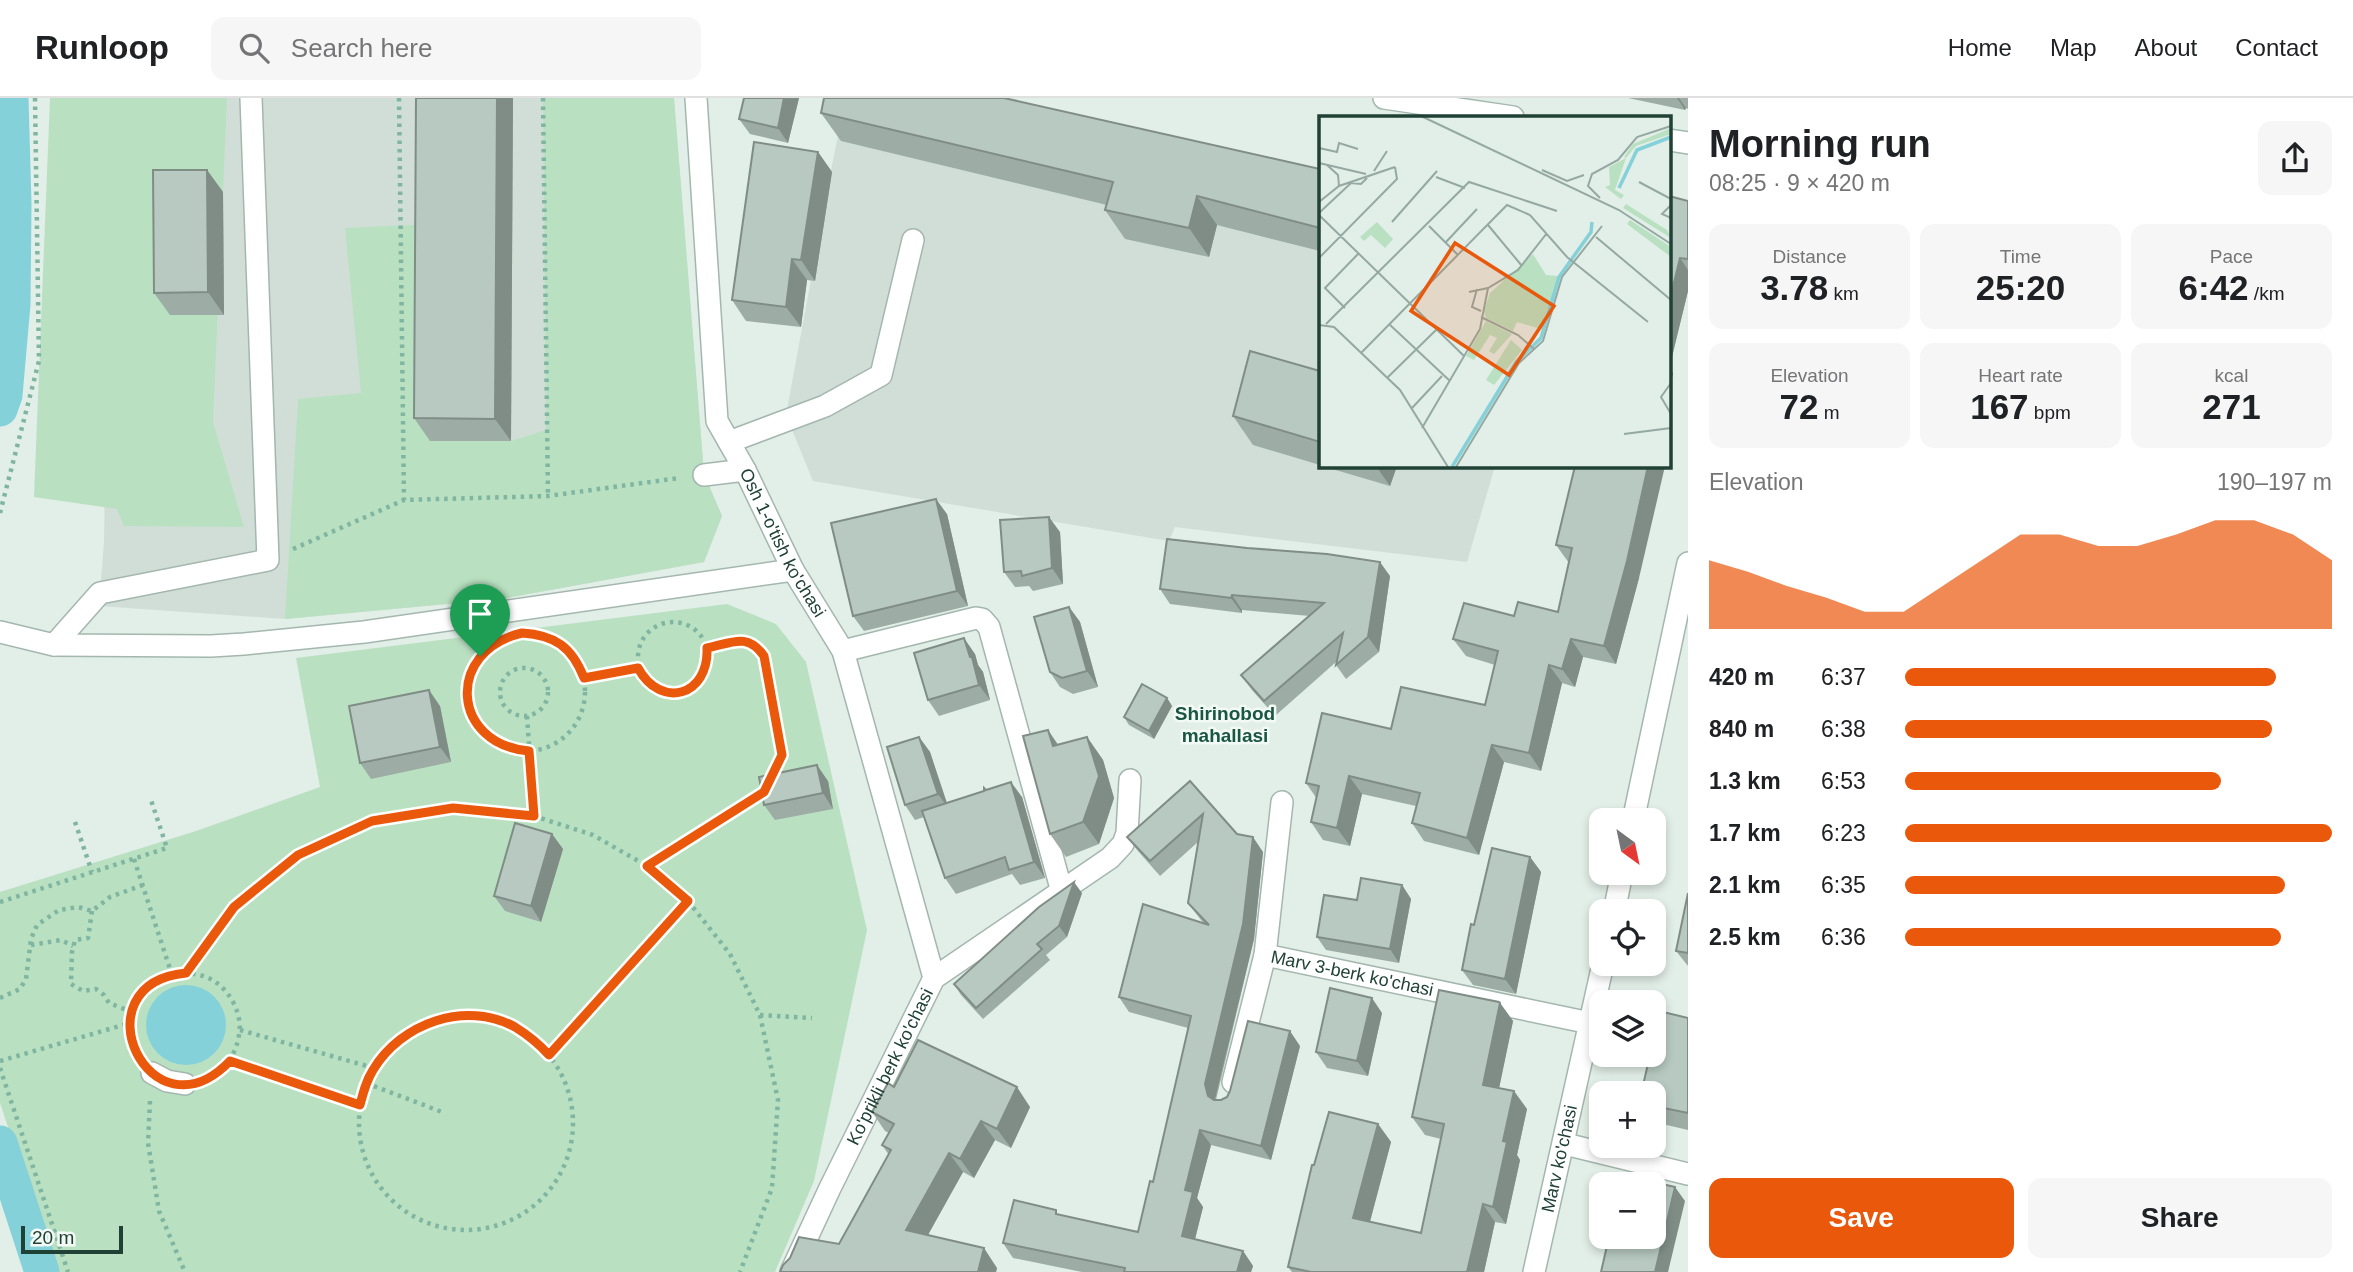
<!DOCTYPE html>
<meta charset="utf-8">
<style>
:root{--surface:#fff;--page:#f6f6f6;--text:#202124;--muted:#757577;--line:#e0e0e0;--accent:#ea580c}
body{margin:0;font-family:Helvetica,sans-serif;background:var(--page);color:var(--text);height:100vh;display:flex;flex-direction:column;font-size:26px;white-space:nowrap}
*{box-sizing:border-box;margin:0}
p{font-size:23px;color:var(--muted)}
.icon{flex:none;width:38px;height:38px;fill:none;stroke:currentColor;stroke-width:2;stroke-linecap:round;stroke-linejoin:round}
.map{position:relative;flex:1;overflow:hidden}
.sheet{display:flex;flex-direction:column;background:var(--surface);width:665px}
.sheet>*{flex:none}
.needle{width:46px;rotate:147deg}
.fabs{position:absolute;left:1589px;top:710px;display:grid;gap:14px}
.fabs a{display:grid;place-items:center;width:77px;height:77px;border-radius:14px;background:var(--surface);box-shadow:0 4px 10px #0003;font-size:35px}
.scale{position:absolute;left:21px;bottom:18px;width:102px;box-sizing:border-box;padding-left:7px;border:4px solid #204136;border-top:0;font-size:19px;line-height:24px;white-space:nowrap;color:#204136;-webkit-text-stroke:5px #f3faf6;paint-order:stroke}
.pin{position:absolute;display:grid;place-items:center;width:60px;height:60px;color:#fff;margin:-72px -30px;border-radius:50% 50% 50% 0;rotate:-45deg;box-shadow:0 0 7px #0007}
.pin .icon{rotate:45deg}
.round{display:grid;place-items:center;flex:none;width:74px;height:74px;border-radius:14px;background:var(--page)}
.headline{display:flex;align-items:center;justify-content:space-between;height:119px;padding:0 21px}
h1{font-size:38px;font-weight:600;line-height:52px}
.metrics{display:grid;grid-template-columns:repeat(3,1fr);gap:10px;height:119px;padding:7px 21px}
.metrics div{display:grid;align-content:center;border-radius:14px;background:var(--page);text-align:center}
.metrics b{font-size:35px;font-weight:600}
.metrics small{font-size:19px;font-weight:400}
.metrics p{font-size:19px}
.chart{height:196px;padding:14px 21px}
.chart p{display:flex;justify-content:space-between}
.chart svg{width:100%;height:126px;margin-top:7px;fill:var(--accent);opacity:.7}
.button{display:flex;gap:14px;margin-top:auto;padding:14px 21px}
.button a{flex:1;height:80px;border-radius:14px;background:var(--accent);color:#fff;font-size:28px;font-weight:600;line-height:80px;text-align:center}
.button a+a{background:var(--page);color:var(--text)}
ul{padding:0 21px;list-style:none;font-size:23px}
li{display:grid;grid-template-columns:112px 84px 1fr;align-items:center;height:52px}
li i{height:18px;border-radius:9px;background:var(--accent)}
header{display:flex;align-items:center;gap:42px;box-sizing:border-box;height:98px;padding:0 35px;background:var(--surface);border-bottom:2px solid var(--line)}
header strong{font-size:33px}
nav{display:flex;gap:38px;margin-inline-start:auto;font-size:24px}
.search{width:490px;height:63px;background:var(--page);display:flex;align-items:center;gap:18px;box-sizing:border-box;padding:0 24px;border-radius:14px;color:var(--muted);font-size:26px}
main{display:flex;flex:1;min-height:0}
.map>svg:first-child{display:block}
</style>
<header>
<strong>Runloop</strong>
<div class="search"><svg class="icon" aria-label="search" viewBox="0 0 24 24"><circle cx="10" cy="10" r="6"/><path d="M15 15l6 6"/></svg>Search here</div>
<nav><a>Home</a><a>Map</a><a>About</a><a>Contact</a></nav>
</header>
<main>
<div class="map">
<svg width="1688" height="1174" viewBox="0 0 1688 1174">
<rect width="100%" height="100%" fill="#e2eee8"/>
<!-- built -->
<g fill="#d0ded7">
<path d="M110,0H674L704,376L722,418L704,464L501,501L285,521L99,508L104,444Z"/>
<path d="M846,0L1320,80L1321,368H1495L1467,464L1175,429L1169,443L813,383L786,317L833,62Z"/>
</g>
<!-- green -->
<g fill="#b9e1c1">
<path d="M50,0H227L213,324L244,429L124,428L117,411L34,399Z"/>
<path d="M543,0H674L704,376L722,418L704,464L501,501L285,521L298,301L361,295L345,130L431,126L511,343L546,332Z"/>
<path d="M727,506L776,526L806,564L867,832L814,1083L775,1174H56L0,1005V794L196,733L320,689L296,560Z"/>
</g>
<!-- water -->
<circle fill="#85d1d9" cx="186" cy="927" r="40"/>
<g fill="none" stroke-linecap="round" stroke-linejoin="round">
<!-- canal -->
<g stroke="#85d1d9" stroke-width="35">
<path d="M0,311L5,297L13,206L14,106L11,0"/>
<path d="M0,1045L42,1174"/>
</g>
<!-- minor casing -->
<g stroke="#a4b7af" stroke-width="24">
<g id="minor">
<path id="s1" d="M696,0L717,323L745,372L793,472L843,553L934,880"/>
<path d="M1384,0L1513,19"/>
<path d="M1669,42L1688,45"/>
<path d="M729,344L825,308L881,277L913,142"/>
<path d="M704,377L745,372"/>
<path d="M0,534L54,547L211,548L244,546L364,534L793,472"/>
<path d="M54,547L100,495L268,462L251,0"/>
<path d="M843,553L976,520L982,521L989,529L1062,794"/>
<path id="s2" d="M1282,704L1265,857L1590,925"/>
<path d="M1633,723L1688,465"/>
<path d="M1614,814L1622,775"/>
<path d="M152,975L167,983L185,986"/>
<path d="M1233,984L1265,857"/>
<path d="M1565,1046L1688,1076"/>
<path id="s3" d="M791,1174L830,1090L934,880L1110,760L1123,746L1127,735L1130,682"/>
<path id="s4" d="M1534,1174L1603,866"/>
</g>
</g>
<!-- path -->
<g stroke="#7fb5a1" stroke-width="4.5" stroke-dasharray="3.5 5" stroke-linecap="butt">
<path d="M399,0L404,402"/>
<path d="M543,0L548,398"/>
<path d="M0,415L39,263L35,0"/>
<path d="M293,451L404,402L548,398L679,380"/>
<circle cx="673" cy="559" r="35"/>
<circle cx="526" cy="594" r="59"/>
<path d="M707,550C732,545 747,534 764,558L782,657L771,681"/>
<circle cx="524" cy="594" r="24"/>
<path d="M584,580L638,570"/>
<path d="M527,618L534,718"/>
<path d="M75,724L92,774"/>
<path d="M134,761L172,877"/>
<path d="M647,768L766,692"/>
<path d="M0,804L167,750L150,699"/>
<path d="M92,813L88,840L75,842L72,854L71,886L83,893L96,891L104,897L109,905L132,914"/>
<path d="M31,847L61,842L73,848"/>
<path d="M186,875L234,809L298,757L372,724L453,710L534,718L593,737L647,768L688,803L730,856L760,917L778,1002L772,1090L740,1174"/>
<path d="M0,900L20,891L26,881L31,841L37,827L59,812L78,809L92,813L110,799L143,787"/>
<path d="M760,917L812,920"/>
<circle cx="466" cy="1025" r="107"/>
<path d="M240,932L374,970"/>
<path d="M135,955C103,891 202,841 234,906C239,916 241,927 239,937C236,956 226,971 209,980"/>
<path d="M549,957L688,803"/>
<path d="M0,963L130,925"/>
<path d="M230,963L360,1007"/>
<path d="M0,970L68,1174"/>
<path d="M366,985L442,1014"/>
<path d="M150,1003L148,1045L159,1113L185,1174"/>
</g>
<!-- minor -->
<use href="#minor" stroke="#fff" stroke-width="21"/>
</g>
<!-- wall -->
<g fill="#9dada6">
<path d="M416,0H513L511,343H430L414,320Z"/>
<path d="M744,0H799L788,45L750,36L739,21Z"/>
<path d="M1628,0H1688V11L1686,10L1685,12Z"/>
<path d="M821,15L1320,71V153L1217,127L1209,159L1125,141L1105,112L1107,107L841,43Z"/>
<path d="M818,54L832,74L815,183L807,182L801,229L746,223L732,202Z"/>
<path d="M207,72L223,94L224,217H170L154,195Z"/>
<path d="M1669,98L1688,103V193L1669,271L1673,275L1669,292Z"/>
<path d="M1320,273V367L1253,347L1233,318Z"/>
<path d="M1322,368H1397L1390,388Z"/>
<path d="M1575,368L1639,480L1616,566L1583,559L1575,589L1562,585L1541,673L1504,664L1479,757L1424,743L1412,725L1416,708L1362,696L1350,748L1323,742L1311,724L1317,701L1306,685L1391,631L1485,607L1495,567L1466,558L1453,541L1514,518L1558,514L1569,465L1556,447Z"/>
<path d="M947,416L968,508L864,533L853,518Z"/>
<path d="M1060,434L1063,486L1033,493L1029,488L1015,489L1004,474Z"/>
<path d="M1390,478L1379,554L1346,581L1336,567V564L1275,618L1252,592L1241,577L1310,518L1242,512V515L1170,506L1160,491Z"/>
<path d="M1069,509L1080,524L1098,589L1073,596L1060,589L1050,574Z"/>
<path d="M975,556L978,567L983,574L990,602L939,618L928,602Z"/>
<path d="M1167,600L1172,608L1154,641L1129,627L1124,619Z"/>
<path d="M440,608L451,664L371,681L360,665Z"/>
<path d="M919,639L930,654L946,705L986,692L1022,699L1045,780L1020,787L1012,776L956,796L945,780L924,719L915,722L905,707Z"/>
<path d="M1087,639L1103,662L1114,700L1099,746L1066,759L1050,736L1058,647Z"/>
<path d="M828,683L833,711L775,722L764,707Z"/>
<path d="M1190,683L1237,736L1263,754L1254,841L1216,1002H1221L1227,999L1300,948L1271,1062L1211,1047L1197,1100L1203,1109L1195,1141L1243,1153L1253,1168L1251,1174H1082L1013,1160L1003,1145L1060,1117L1138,1134L1153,1084L1188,930L1129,914L1119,899L1204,826L1188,805L1198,744L1160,778L1138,753L1127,739Z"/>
<path d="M552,736L563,751L541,824L505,813L494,798Z"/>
<path d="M1530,759L1541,774L1516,896L1473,887L1462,872L1474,827Z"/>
<path d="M1402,787L1411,801L1399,865L1326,852L1317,839L1357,802Z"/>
<path d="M1082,795L1067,839L1046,857L1050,862L983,921L961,897L954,886Z"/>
<path d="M1688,795V868L1676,853Z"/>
<path d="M1500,905L1513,923L1499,990L1527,1011L1517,1057L1520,1062L1506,1126L1495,1124L1484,1174H1292L1288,1169L1314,1067L1378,1026L1391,1044L1370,1124L1421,1135L1441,1041L1425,1037L1412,1019Z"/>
<path d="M1382,915L1368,978L1327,970L1316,954Z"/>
<path d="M1688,920V1032L1654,1024V996Z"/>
<path d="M894,989L1030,1009L1011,1050L995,1042L974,1080L963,1074L928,1137L997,1170L996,1174H780L839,1146L889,1057L882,1047L889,1035L885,1033L872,1014Z"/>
</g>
<!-- shaded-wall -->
<g fill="#808d87">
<path d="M497,0H513L511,343L495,321Z"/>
<path d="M784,0H799L788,45L778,30Z"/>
<path d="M1677,0H1679L1686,10L1685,12Z"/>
<path d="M818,54L832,74L815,183L801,162Z"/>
<path d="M207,72L223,94L224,217L208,194Z"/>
<path d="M1197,98L1217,127L1209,159L1189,130Z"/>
<path d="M1680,160L1688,172V193L1669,271L1673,275L1669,292V205Z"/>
<path d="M792,161L807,182L801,229L786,209Z"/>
<path d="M1669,332L1672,337L1669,350Z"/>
<path d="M1376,368H1397L1390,388Z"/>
<path d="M1648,368H1665L1639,480L1616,566L1604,548Z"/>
<path d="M936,401L947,416L968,508L957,493Z"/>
<path d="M1049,419L1060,434L1063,486L1052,470Z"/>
<path d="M1380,464L1390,478L1379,554L1368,539Z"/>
<path d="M1232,497L1242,512V515L1231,500Z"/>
<path d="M1069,509L1080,524L1098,589L1087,573Z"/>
<path d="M964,540L975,556L978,567L983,574L990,602L979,587Z"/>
<path d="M1571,541L1583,559L1575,589L1562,571Z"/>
<path d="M1549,567L1562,585L1541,673L1529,655Z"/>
<path d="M429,592L440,608L451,664L440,649Z"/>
<path d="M1167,600L1172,608L1154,641L1149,633Z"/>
<path d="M1048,632L1063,654L1053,648Z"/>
<path d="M919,639L930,654L949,711L938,696Z"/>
<path d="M1087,639L1103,662L1114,700L1099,746L1083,724Z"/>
<path d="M1492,647L1504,664L1479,757L1467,740Z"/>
<path d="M817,667L828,683L833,711L823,695Z"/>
<path d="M1349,678L1362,696L1350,748L1337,730Z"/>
<path d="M1011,684L1022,699L1045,780L1034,764Z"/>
<path d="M552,736L563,751L541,824L531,808Z"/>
<path d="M1253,739L1263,754L1254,841L1215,1001L1218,1013L1208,998L1205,986Z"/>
<path d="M1530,759L1541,774L1516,896L1505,881Z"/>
<path d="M1074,784L1082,795L1067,839L1059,828Z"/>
<path d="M1402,787L1411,801L1399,865L1390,851Z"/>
<path d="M1372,900L1382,915L1368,978L1357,963Z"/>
<path d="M1500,905L1513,923L1496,1005L1483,987Z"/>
<path d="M1290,933L1300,948L1271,1062L1261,1048Z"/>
<path d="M1017,989L1030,1009L1011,1050L997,1031Z"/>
<path d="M1514,993L1527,1011L1517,1057L1520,1062L1506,1126L1493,1109L1503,1043Z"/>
<path d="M981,1023L995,1042L974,1080L960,1061Z"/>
<path d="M1378,1026L1391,1044L1366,1138L1353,1120Z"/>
<path d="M1200,1032L1211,1047L1197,1100L1203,1109L1192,1153L1182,1138L1185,1092Z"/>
<path d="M949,1055L963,1074L920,1151L906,1132Z"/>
<path d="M1675,1089L1685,1103L1668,1174H1655Z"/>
<path d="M1483,1106L1495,1124L1484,1174H1467Z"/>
<path d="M984,1150L997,1170L996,1174H978Z"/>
<path d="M1243,1153L1253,1168L1251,1174H1237Z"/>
</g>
<!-- building -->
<g fill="#b7c9c1" stroke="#808d87" stroke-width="2">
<path d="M416,0H497L495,321L414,320Z"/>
<path d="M744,0H784L778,30L739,21Z"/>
<path d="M824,0H1004L1320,71V130L1197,98L1189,130L1105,112L1113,84L821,15Z"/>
<path d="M754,44L818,54L801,162L792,161L786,209L732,202Z"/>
<path d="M153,72H207L208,194L154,195Z"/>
<path d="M1669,98L1688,103V161L1680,160L1669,205Z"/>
<path d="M1250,253L1320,273V344L1233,318Z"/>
<path d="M1575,368H1648L1627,463L1604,548L1571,541L1562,571L1549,567L1529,655L1492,647L1467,740L1412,725L1420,695L1349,678L1337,730L1311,724L1319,688L1306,685L1322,615L1391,631L1401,589L1485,607L1498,553L1453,541L1464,505L1514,518L1518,504L1558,514L1572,450L1556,447Z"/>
<path d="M936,401L957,493L853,518L831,425Z"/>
<path d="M1049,419L1052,470L1022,478L1021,473L1004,474L1000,422Z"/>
<path d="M1167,441L1247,450L1327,456L1380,464L1368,539L1336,567L1343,535L1264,603L1241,577L1324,505L1232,497L1231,500L1160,491Z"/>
<path d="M1069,509L1087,573L1062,580L1050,574L1034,519Z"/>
<path d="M964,540L970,559H972L979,587L928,602L914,555Z"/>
<path d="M1142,586L1167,600L1149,633L1124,619Z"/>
<path d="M429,592L440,649L360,665L349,608Z"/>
<path d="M1048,632L1053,648L1087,639L1099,678L1083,724L1050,736L1023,638Z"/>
<path d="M919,639L938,696L905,707L887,649Z"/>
<path d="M817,667L823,695L764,707L759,679Z"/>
<path d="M1190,683L1237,736L1253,739L1243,826L1205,986L1208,998L1214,1002H1221L1227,999L1230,993L1248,923L1290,933L1261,1048L1200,1032L1185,1092L1193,1094L1182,1138L1243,1153L1237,1174H1124L1125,1170L1003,1145L1014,1102L1056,1112V1116L1138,1134L1150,1083L1153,1084L1191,918L1119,899L1143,806L1209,827L1188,805L1203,716L1150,763L1127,739Z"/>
<path d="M1011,684L1034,764L1009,772L1005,759L945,780L922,713L984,693V690L986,692Z"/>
<path d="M515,725L552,736L531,808L494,798Z"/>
<path d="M1492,750L1530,759L1505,881L1462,872L1471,826L1474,827Z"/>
<path d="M1361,780L1402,787L1390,851L1317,839L1324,797L1357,802Z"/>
<path d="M1074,784L1059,828L1037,846L1042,851L976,910L954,886L1039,809Z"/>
<path d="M1688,795V855L1676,853Z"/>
<path d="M1330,890L1372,900L1357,963L1316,954Z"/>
<path d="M1439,892L1499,904L1500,905L1483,987L1514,993L1503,1043L1507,1044L1493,1109L1483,1106L1467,1174H1311L1288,1169L1312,1067H1314L1329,1014L1378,1026L1353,1120L1421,1135L1444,1026L1412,1019Z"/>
<path d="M1659,913L1688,920V1015L1654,1008V996H1641L1650,957H1654V939Z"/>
<path d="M918,942L1017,989L997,1031L981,1023L960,1061L949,1055L906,1132L984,1150L978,1174H780L783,1167L790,1160L799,1139L839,1146L891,1052L882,1047L894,1026L872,1014L888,985L894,989Z"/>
<path d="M1623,1077L1675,1089L1655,1174H1601L1609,1139H1654V1087H1621Z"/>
</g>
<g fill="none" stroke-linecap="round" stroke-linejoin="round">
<!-- route casing -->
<g stroke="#fff" stroke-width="14">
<path id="route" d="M522,535C555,537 572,549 584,580L638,570C661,612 709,598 707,550C732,545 747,534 764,558L782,657L764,694L647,768L688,803L549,957C539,946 528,937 515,929C466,902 401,925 373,972C366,983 363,995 360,1007L230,963C150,1046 75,886 186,875L234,809L298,757L372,723L453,710L534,718L529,653C451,646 445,553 522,535Z"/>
</g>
<!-- route -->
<use href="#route" stroke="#ea580c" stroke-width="9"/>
</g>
<g text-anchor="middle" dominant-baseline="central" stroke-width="5" stroke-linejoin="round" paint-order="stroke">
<!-- street labels -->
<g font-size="18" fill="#204136" stroke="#f3faf6">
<text stroke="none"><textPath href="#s1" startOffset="462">Osh 1-o'tish ko'chasi</textPath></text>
<text stroke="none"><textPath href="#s2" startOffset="243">Marv 3-berk ko'chasi</textPath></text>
<text stroke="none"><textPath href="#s3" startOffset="228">Ko'prikli berk ko'chasi</textPath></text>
<text stroke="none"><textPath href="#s4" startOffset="116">Marv ko'chasi</textPath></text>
</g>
<!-- neighbourhood labels -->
<g font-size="19" font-weight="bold" fill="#195643" stroke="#f3faf6">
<text x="1225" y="615">Shirinobod<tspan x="1225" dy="22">mahallasi</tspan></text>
</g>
</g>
<!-- overview -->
<g transform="translate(1319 18)">
<rect width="352" height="352" fill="#e2eee8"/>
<path d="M352,12V18L317,30L307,42L296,74L305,79L302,83L286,71L291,69L290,51L307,42L305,41L314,28ZM307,88L348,114L352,122L304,92ZM311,104L352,131V141L308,108ZM58,106L74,123L66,132L52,119L45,125L41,121ZM214,138L227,159L239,160L225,214L198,206L194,215L167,202L165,195L171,177ZM167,205L193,218L175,238L170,235L178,222L171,219L155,244L147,240ZM192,224L203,234L175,269L167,264Z" fill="#b9e1c1"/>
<path fill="none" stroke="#85d1d9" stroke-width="3.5" d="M300,72L318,34L352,21M133,351L197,246L222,222L240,161L272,116L273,106"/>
<path fill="none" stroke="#94a9a1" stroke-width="2" d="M102,0L300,94L352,128M0,32L18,36L20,27L39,33M0,47L47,58M8,49L19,59L20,70M223,54L248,65L265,59M55,55L68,35M117,61L146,72M320,66L352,83M281,82L269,70L273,58L299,44L318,21L352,10M0,86L20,70L76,51M352,89L343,98L352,102M0,97L32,67L42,68L48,62M0,99L145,240M73,106L118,55M169,109L203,150M110,110L139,139M277,121L352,184M127,126L158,93M0,142L78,63L76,51M158,173L153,191L162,195M150,176L169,172L199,154L228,117M26,192L6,172L39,138M162,201L199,219L215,233M7,208L150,66L238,95M70,208L131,265M0,209L15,211L81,274L129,351M42,237L188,89L211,99L248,141L329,206M68,262L118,213M352,267L342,281L352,298M93,292L123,260M103,312L161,213L169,172M305,318L352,312M137,351L200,247L224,225L243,161L283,110"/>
<path fill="#e8590c" fill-opacity="0.15" stroke="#e8590c" stroke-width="3.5" d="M136,127L235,190L190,259L92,195Z"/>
<rect width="352" height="352" fill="none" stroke="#204136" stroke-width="3.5"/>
</g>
</svg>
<div class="fabs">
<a><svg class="needle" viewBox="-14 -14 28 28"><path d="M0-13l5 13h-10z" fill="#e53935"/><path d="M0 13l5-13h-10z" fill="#757577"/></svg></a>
<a><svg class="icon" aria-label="locate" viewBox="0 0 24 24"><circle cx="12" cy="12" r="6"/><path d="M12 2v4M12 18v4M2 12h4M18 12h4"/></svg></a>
<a><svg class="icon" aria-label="layers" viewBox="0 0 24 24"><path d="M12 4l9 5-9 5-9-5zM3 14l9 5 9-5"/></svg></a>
<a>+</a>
<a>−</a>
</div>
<div class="scale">20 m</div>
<div class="pin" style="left:480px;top:558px;background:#1e9e55"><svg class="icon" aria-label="arrive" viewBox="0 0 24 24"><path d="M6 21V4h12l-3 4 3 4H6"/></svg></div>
</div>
<section class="sheet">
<div class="headline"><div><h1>Morning run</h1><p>08:25 · 9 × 420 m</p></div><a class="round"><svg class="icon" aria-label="share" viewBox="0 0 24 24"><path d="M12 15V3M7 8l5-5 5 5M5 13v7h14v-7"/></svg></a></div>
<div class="metrics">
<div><p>Distance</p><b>3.78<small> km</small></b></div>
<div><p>Time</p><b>25:20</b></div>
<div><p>Pace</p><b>6:42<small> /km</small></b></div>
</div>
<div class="metrics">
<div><p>Elevation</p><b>72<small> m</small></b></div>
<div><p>Heart rate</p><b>167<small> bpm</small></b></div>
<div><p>kcal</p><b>271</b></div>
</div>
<div class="chart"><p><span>Elevation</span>190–197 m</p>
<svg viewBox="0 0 160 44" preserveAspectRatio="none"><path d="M0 44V20L10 24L20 29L30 33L40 38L50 38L60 29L70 20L80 11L90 11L100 15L110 15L120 11L130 6L140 6L150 11L160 20V44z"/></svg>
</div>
<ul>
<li><b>420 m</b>6:37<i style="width:87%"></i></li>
<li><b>840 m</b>6:38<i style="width:86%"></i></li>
<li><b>1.3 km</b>6:53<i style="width:74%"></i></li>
<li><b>1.7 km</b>6:23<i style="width:100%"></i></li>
<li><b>2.1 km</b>6:35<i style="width:89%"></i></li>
<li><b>2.5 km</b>6:36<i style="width:88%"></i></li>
</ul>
<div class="button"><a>Save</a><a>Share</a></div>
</section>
</main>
